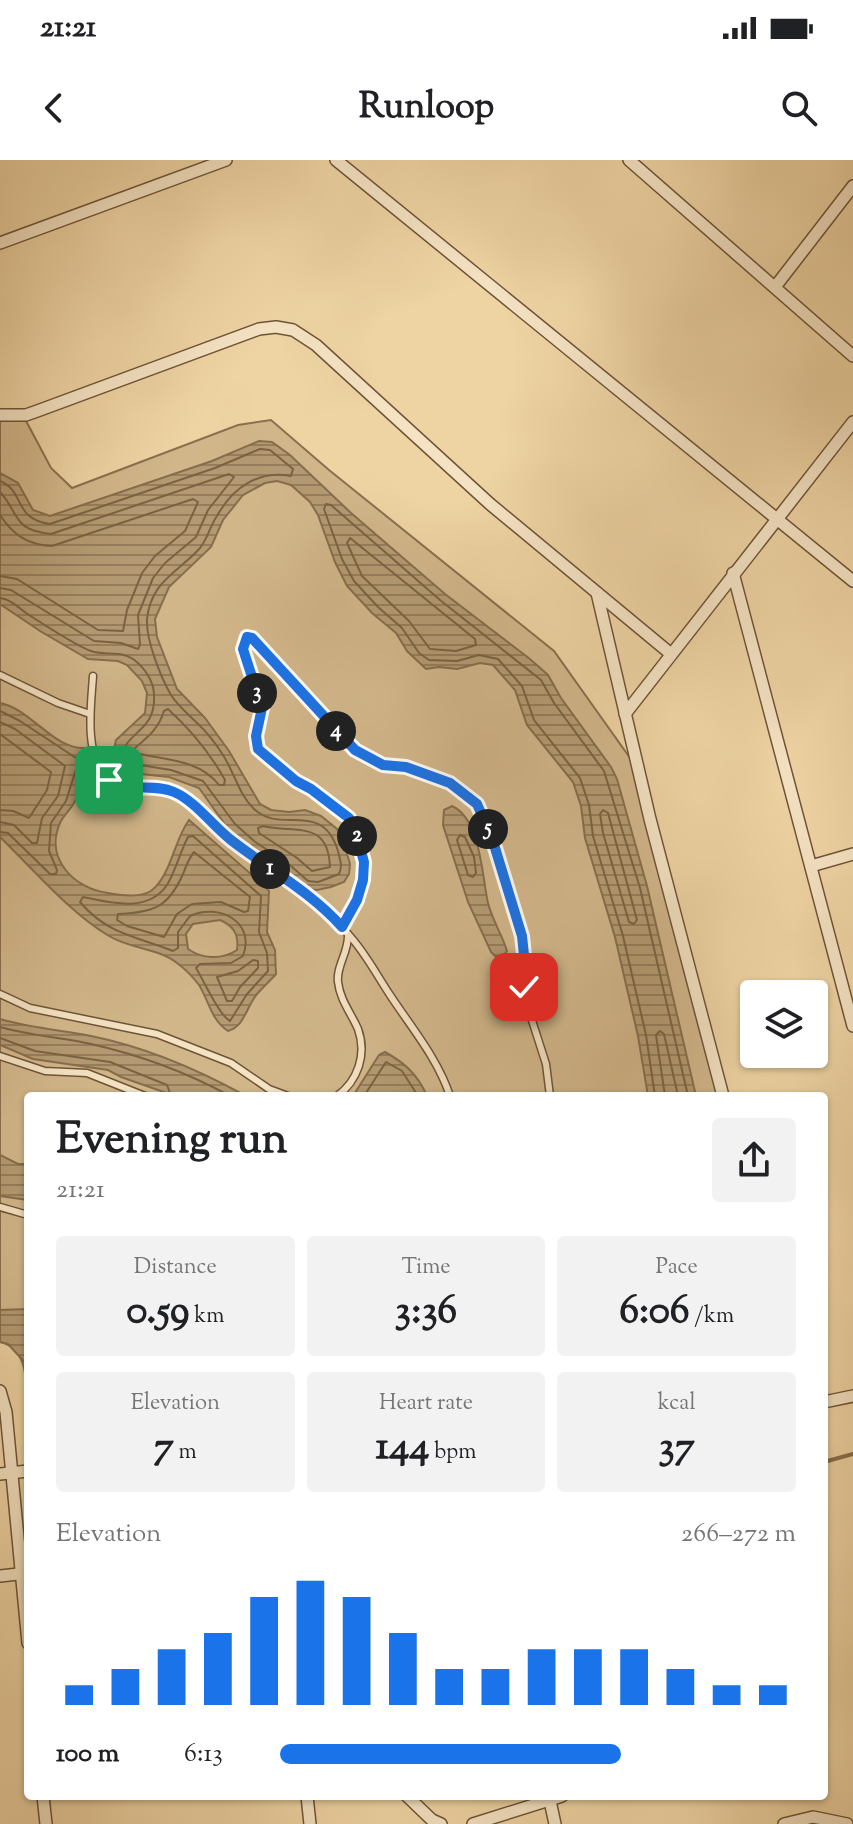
<!DOCTYPE html>
<meta charset="utf-8">
<style>
:root{--surface:#fff;--page:#f2f2f2;--text:#202124;--muted:#757577;--accent:#1a73e8}
body{margin:0;font-family:"Sorts Mill Goudy",serif;background:var(--page);color:var(--text);height:100vh;display:flex;flex-direction:column;font-size:30px;white-space:nowrap}
*{box-sizing:border-box;margin:0}
p{font-size:26px;color:var(--muted)}
.icon{flex:none;width:44px;height:44px;fill:none;stroke:currentColor;stroke-width:2;stroke-linecap:round;stroke-linejoin:round}
.map{position:relative;flex:1;overflow:hidden}
.drawer{position:absolute;left:24px;top:932px;width:804px;height:708px;display:flex;flex-direction:column;background:var(--surface);border-radius:8px;box-shadow:0 2px 6px #0004}
.drawer>*{flex:none}
.buttons{position:absolute;left:740px;top:820px;display:grid;gap:16px}
.buttons a{display:grid;place-items:center;width:88px;height:88px;border-radius:8px;background:var(--surface);box-shadow:0 2px 6px #0004;font-size:40px}
.pin{position:absolute;display:grid;place-items:center;width:68px;height:68px;color:#fff;margin:-34px;border-radius:16px;box-shadow:0 4px 12px #0006}
.km{position:absolute;width:40px;height:40px;margin:-20px;border-radius:50%;background:#222;color:#fff;font-size:22px;line-height:40px;text-align:center}
.round{display:grid;place-items:center;flex:none;width:84px;height:84px;border-radius:8px;background:var(--page)}
.summary{display:flex;align-items:center;justify-content:space-between;height:136px;padding:0 32px}
h1{font-size:44px;font-weight:700;line-height:60px}
.figures{display:grid;grid-template-columns:repeat(3,1fr);gap:12px;height:136px;padding:8px 32px}
.figures div{display:grid;align-content:center;border-radius:8px;background:var(--page);text-align:center}
.figures b{font-size:40px;font-weight:700}
.figures small{font-size:22px;font-weight:400}
.figures p{font-size:22px}
.chart{height:224px;padding:16px 32px}
.chart p{display:flex;justify-content:space-between}
.chart svg{width:100%;height:144px;margin-top:8px;stroke:var(--accent);stroke-width:6}
ul{padding:0 32px;list-style:none;font-size:26px}
li{display:grid;grid-template-columns:128px 96px 1fr;align-items:center;height:60px}
li i{height:20px;border-radius:10px;background:var(--accent)}
.status{display:flex;justify-content:space-between;align-items:center;height:56px;padding:0 40px;background:var(--surface);direction:ltr}
.status svg{height:22px;fill:currentColor}
header{display:flex;justify-content:space-between;align-items:center;height:104px;padding:0 32px;background:var(--surface);font-size:36px;font-weight:700}
.map>svg:first-child{display:block}
</style>
<div class="status"><b>21:21</b><svg viewBox="0 0 49 12"><path d="M0 12V9h3v3zM5 12V6h3v6zM10 12V3h3v9zM15 12V0h3v12zM26 1h20v11H26zM47 4h2v5h-2z"/></svg></div>
<header><svg class="icon" aria-label="back" viewBox="0 0 24 24"><path d="M15 5l-7 7 7 7"/></svg>Runloop<svg class="icon" aria-label="search" viewBox="0 0 24 24"><circle cx="10" cy="10" r="6"/><path d="M15 15l6 6"/></svg></header>
<div class="map">
<svg width="853" height="1664" viewBox="0 0 853 1664">
<defs>
<pattern id="water-rules" width="6" height="5" patternUnits="userSpaceOnUse" patternTransform="scale(2)"><rect width="6" height="5" fill="#b49a72"/><path d="M0 2.5h6" fill="none" stroke="#947e5c"/></pattern>
</defs>
<rect width="100%" height="100%" fill="#eed3a3"/>
<filter id="stains"><feTurbulence type="fractalNoise" baseFrequency=".0025" numOctaves="4"/><feColorMatrix values="0 0 0 0 .2 0 0 0 0 .09 0 0 0 0 .02 0 0 0 .5 -.17"/></filter>
<radialGradient id="worn" r=".72"><stop offset=".6" stop-color="#630" stop-opacity="0"/><stop offset="1" stop-color="#630" stop-opacity=".3"/></radialGradient>
<!-- grass -->
<path fill="#d1b68a" stroke="#8a704e" stroke-width="2" d="M25,259L51,308L72,328L238,265L271,260L329,310L554,491L630,598L718,936H28V1241C26,1219 27,1188 0,1182V260Z"/>
<!-- water -->
<g fill="url(#water-rules)" stroke="#876d4c" stroke-width="2" fill-rule="evenodd">
<path d="M259,281L272,282L290,295L351,353L445,434L530,499L548,515L561,538L611,607L617,619L647,726L696,936H648L638,876L615,777L585,678L581,646L573,622L527,565L515,530L493,505L480,503L457,509L439,507L426,509L407,491L396,473L372,453L347,426L335,402L318,355L310,342L291,325L277,321L265,323L243,335L223,360L211,387L169,427L155,459L157,477L177,529L205,558L229,591L260,644L271,650L289,652L305,650L321,656L337,669L343,680L350,704L349,714L344,722L331,727L317,730L304,729L287,712L249,688L229,670L199,628L169,617L122,612L111,600L88,603C81,616 81,630 74,643C70,650 63,656 60,663C44,699 75,729 108,733C121,735 139,738 151,731C171,716 174,680 189,660L260,722L269,731L267,772L275,790L276,814C270,821 263,827 257,834C246,847 245,866 228,871C211,860 209,841 199,825C193,817 185,809 177,803C158,788 130,789 109,776C71,754 32,708 0,677V543C31,549 54,590 85,588L87,591L113,593L116,580L145,553L147,533L142,521L127,505L118,501L88,499L40,471L0,444V313L18,323L33,350L50,356L212,301ZM220,760C234,766 239,775 237,790C222,800 202,799 188,789L186,774L193,764Z"/>
<path d="M452,646C481,659 482,717 488,743C492,759 502,775 507,791L502,797H496L491,792L468,742L443,665L444,650Z"/>
<path d="M0,859C30,868 61,870 91,876C146,887 197,909 246,936H175L121,917L108,910L33,899L0,885Z"/>
<path d="M385,892C405,903 418,915 427,936H353L379,895Z"/>
<path d="M0,995L18,1004H28V1040L0,1036Z"/>
<path d="M28,1149V1206L8,1184L0,1182V1150Z"/>
</g>
<g fill="none" stroke-linecap="round" stroke-linejoin="round">
<!-- shore -->
<g stroke="#7c6242" stroke-width="2">
<path d="M0,321C26,332 12,358 50,364L215,308L260,289L270,290L293,309L291,316C259,310 233,327 217,356C210,366 208,378 200,388C180,411 150,421 147,460C146,480 161,518 171,535C178,546 187,553 196,562C206,571 216,584 223,595C234,612 239,634 253,648C280,676 322,638 338,691C340,700 343,706 339,714L318,722L308,721L291,706L254,681L235,664L203,621L171,610L122,602L120,597C129,569 156,571 154,535C154,521 144,507 133,499C119,490 105,496 91,491C76,486 40,462 26,453C18,447 10,439 0,438"/>
<path d="M0,332C20,354 12,370 51,374L229,314L234,317L208,350L196,377L165,403L153,418L138,455L140,485L138,489L121,483L94,481L11,430L0,428"/>
<path d="M0,355C13,375 28,385 52,386L193,339L198,342L185,371L155,396L142,413L127,450L123,471L98,470L17,419L0,416"/>
<path d="M350,378L475,479L476,485L456,491L430,489L409,461L362,416L347,383Z"/>
<path d="M168,549C191,570 210,593 225,620L224,625H219C199,599 164,600 135,593V588C148,577 159,568 164,551Z"/>
<path d="M0,551L20,561L79,600L66,641L51,663L49,691L57,710L56,714H50L8,673L0,672"/>
<path d="M0,562L15,569L65,606L58,636L42,658L37,683H32L14,665L0,662"/>
<path d="M0,574L51,612L47,630L29,658L13,651L0,650"/>
<path d="M603,650L608,653L637,760L634,764L629,762L603,673L600,654Z"/>
<path d="M263,666C295,674 328,659 330,707L312,711L297,698L259,673L258,668Z"/>
<path d="M460,675L465,677L474,697L476,713L473,717L468,715L457,680Z"/>
<path d="M193,676L261,736L259,772L267,793L268,811L247,834L230,861C219,855 204,821 196,808L200,804L231,803L243,796C256,761 218,743 190,756L178,772V788L173,791C136,776 108,775 80,742L83,737C111,743 148,753 167,725C176,710 180,692 188,677Z"/>
<path d="M194,692L250,737L248,751L244,752L221,742L192,744L177,754L164,777L127,766L117,760L118,754C154,752 168,748 183,714C186,706 189,698 194,692Z"/>
<path d="M253,800L258,801V808L240,827L232,841H227L217,817L238,811Z"/>
<path d="M0,867C30,876 61,877 91,884C140,895 186,912 230,936"/>
<path d="M0,878L35,891L110,902L167,925L171,936"/>
<path d="M364,936L386,902L402,911L418,936"/>
<path d="M655,936L646,875L623,776L593,676L589,645L580,618L534,560L522,526L498,499L479,495L457,501L429,500L419,493L402,468L378,447L354,421L342,399L324,349L326,344L331,345L440,440L541,520L554,543L604,611L640,728L688,936"/>
<path d="M665,936L656,875L660,871L664,874L678,936"/>
</g>
<!-- stream -->
<path stroke="#876d4c" stroke-width="4" d="M824,1302L853,1294"/>
<!-- lane casing -->
<g stroke="#6e5436" stroke-width="9">
<g id="lane">
<path d="M0,515L58,543L90,554"/>
<path d="M93,516C91,546 84,593 106,617C125,638 155,621 176,633C196,643 211,664 228,677C267,710 313,735 348,774C349,792 336,806 338,822C340,840 351,853 358,869C367,894 358,921 337,936"/>
<path d="M342,767C347,759 353,750 357,740C377,691 350,651 308,627C295,619 267,603 259,590C251,576 263,561 261,547C261,542 257,535 256,530C251,515 238,491 247,477L252,478L355,590L383,605L406,607L450,623L477,644L492,678L522,776L526,814L524,827L529,851L546,904L550,936"/>
<path d="M348,774C365,792 376,814 390,835C411,867 438,899 450,936"/>
<path d="M0,834L30,848L157,874L231,903L269,929L288,936"/>
<path d="M0,896L45,911L87,913L145,936"/>
<path d="M0,1047L28,1055"/>
</g>
</g>
<!-- street casing -->
<g stroke="#6e5436" stroke-width="14">
<g id="street">
<path d="M336,0L853,421"/>
<path d="M629,0L853,196"/>
<path d="M0,83L226,0"/>
<path d="M775,127L853,26"/>
<path d="M0,255H26L40,250L259,169L276,167L293,170L316,185L490,344L671,494"/>
<path d="M733,413L853,866"/>
<path d="M597,433L650,659L723,936"/>
<path d="M625,554L853,262"/>
<path d="M811,706L853,694"/>
<path d="M0,1231L6,1252L28,1483"/>
<path d="M824,1242L853,1236"/>
<path d="M0,1314L28,1311"/>
<path d="M0,1416L27,1413"/>
<path d="M43,1636L46,1664"/>
<path d="M307,1636L310,1664"/>
<path d="M407,1636L432,1660L441,1664"/>
<path d="M550,1641L555,1664"/>
<path d="M473,1664L562,1636"/>
<path d="M784,1664L813,1657L847,1664"/>
</g>
</g>
<!-- lane -->
<use href="#lane" stroke="#f4e2c3" stroke-width="6"/>
<!-- street -->
<use href="#street" stroke="#f4e2c3" stroke-width="11"/>
</g>
<g fill="none" stroke-linecap="round" stroke-linejoin="round">
<!-- route casing -->
<g stroke="#fff" stroke-width="16">
<path id="route" d="M109,620C130,633 153,623 174,632C195,641 212,665 231,680C267,708 311,732 342,767L357,740L363,720L364,702L358,680L349,658L311,629L296,621L258,589L256,576L262,548L243,489L247,477L252,478L355,590L383,605L406,607L450,623L477,644L492,678L522,776L526,814L524,827"/>
</g>
<!-- route -->
<use href="#route" stroke="#1a73e8" stroke-width="10"/>
</g>
<rect width="100%" height="100%" filter="url(#stains)"/>
<rect width="100%" height="100%" fill="url(#worn)"/>
</svg>
<div class="buttons">
<a><svg class="icon" aria-label="layers" viewBox="0 0 24 24"><path d="M12 4l9 5-9 5-9-5zM3 14l9 5 9-5"/></svg></a>
</div>
<div class="pin" style="left:109px;top:620px;background:#1e9e55"><svg class="icon" aria-label="arrive" viewBox="0 0 24 24"><path d="M6 21V4h12l-3 4 3 4H6"/></svg></div>
<div class="pin" style="left:524px;top:827px;background:#d93025"><svg class="icon" aria-label="check" viewBox="0 0 24 24"><path d="M5 12l5 5 9-10"/></svg></div>
<b class="km" style="left:270px;top:709px">1</b>
<b class="km" style="left:357px;top:676px">2</b>
<b class="km" style="left:257px;top:533px">3</b>
<b class="km" style="left:336px;top:571px">4</b>
<b class="km" style="left:488px;top:669px">5</b>
<section class="drawer">
<div class="summary"><div><h1>Evening run</h1><p>21:21</p></div><a class="round"><svg class="icon" aria-label="share" viewBox="0 0 24 24"><path d="M12 15V3M7 8l5-5 5 5M5 13v7h14v-7"/></svg></a></div>
<div class="figures">
<div><p>Distance</p><b>0.59<small> km</small></b></div>
<div><p>Time</p><b>3:36</b></div>
<div><p>Pace</p><b>6:06<small> /km</small></b></div>
</div>
<div class="figures">
<div><p>Elevation</p><b>7<small> m</small></b></div>
<div><p>Heart rate</p><b>144<small> bpm</small></b></div>
<div><p>kcal</p><b>37</b></div>
</div>
<div class="chart"><p><span>Elevation</span>266–272 m</p>
<svg viewBox="0 0 160 44" preserveAspectRatio="none"><path d="M5 44V38M15 44V33M25 44V27M35 44V22M45 44V11M55 44V6M65 44V11M75 44V22M85 44V33M95 44V33M105 44V27M115 44V27M125 44V27M135 44V33M145 44V38M155 44V38"/></svg>
</div>
<ul>
<li><b>100 m</b>6:13<i style="width:66%"></i></li>
</ul>
</section>
</div>
